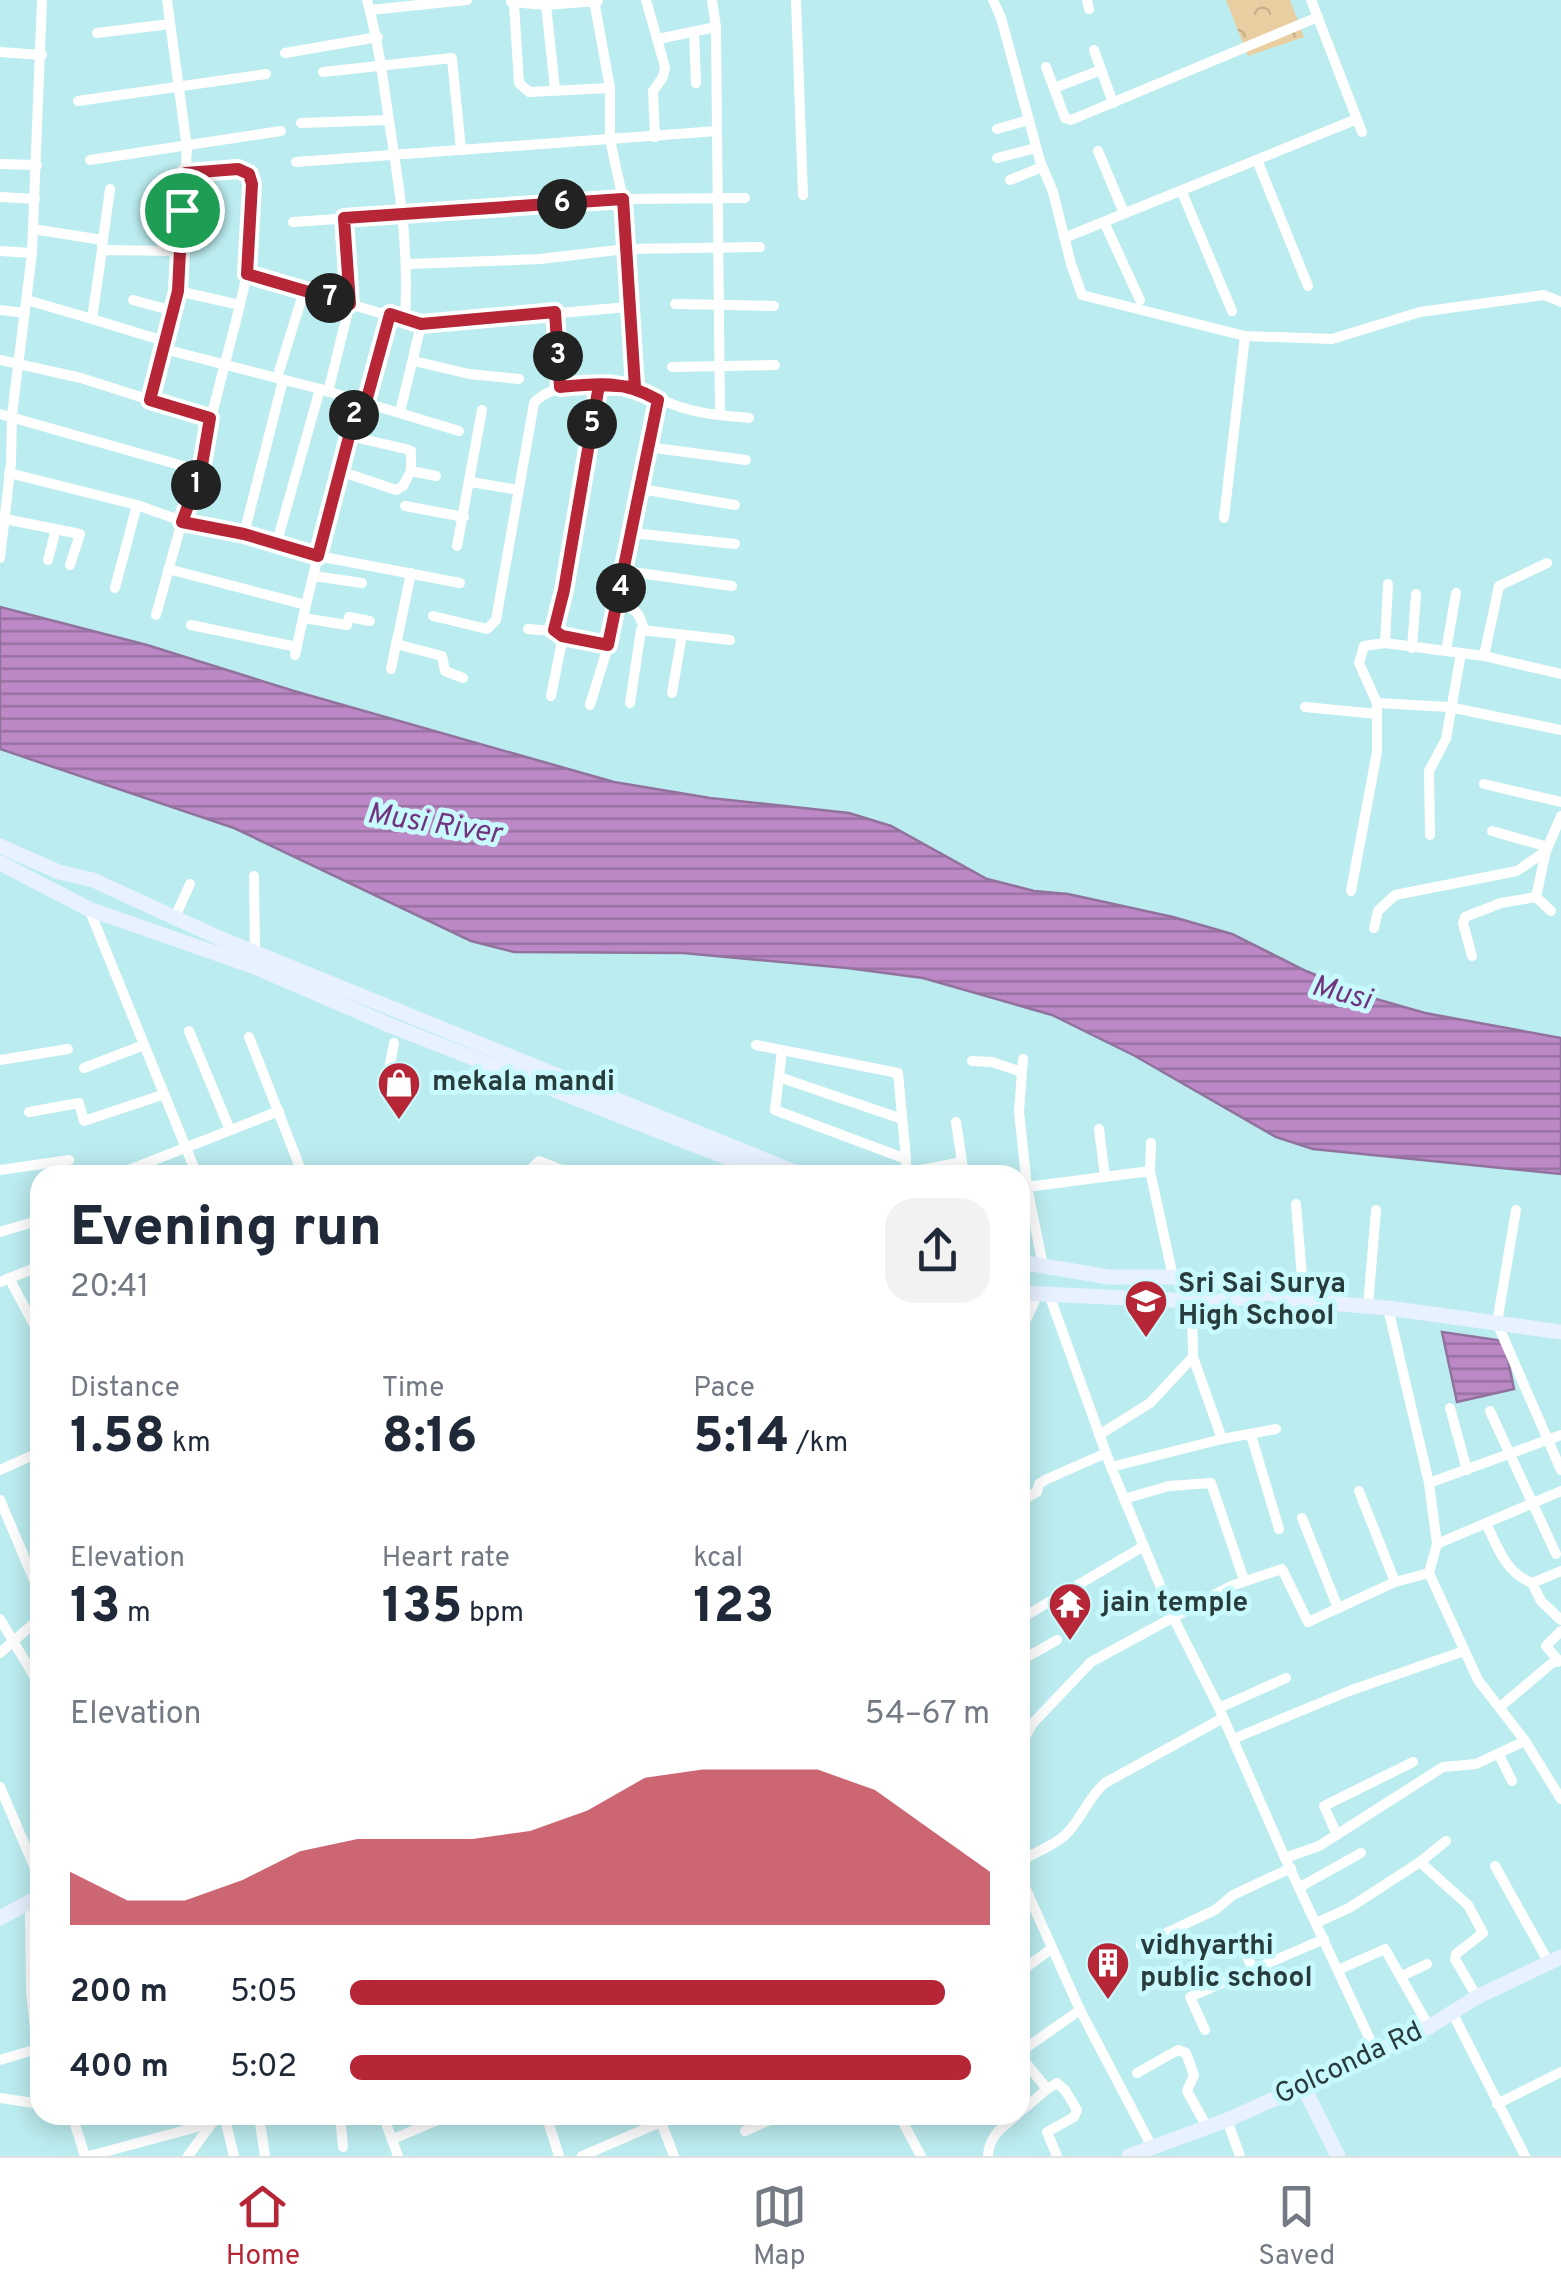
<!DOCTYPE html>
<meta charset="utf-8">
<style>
:root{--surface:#fff;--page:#f2f2f3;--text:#1f2937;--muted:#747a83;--line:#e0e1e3;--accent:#b72637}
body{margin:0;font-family:Overpass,sans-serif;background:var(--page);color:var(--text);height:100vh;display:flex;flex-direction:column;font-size:38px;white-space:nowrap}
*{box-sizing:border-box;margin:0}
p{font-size:32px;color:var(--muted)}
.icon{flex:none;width:55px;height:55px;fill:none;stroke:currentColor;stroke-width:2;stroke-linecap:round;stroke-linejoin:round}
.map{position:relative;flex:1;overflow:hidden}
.sheet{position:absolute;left:30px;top:1165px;width:1000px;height:960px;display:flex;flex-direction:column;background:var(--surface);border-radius:30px;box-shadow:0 5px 25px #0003}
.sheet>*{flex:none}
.pin{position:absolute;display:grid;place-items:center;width:85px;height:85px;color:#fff;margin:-42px;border:5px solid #fff;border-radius:50%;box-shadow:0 2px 10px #0007}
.km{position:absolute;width:50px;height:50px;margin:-25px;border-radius:50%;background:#222;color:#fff;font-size:28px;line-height:50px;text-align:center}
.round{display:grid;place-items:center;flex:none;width:105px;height:105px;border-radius:30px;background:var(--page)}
.overview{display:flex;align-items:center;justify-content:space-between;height:170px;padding:0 40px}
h1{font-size:55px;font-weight:800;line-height:75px}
.stats{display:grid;grid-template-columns:repeat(3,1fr);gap:15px;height:170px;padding:10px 40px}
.stats div{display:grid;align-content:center}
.stats b{font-size:50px;font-weight:800}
.stats small{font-size:28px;font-weight:400}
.stats p{font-size:28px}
.chart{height:280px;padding:20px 40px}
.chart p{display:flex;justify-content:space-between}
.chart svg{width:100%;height:180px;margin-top:10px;fill:var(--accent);opacity:.7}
ul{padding:0 40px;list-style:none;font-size:32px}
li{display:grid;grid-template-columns:160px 120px 1fr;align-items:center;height:75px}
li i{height:25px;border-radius:12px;background:var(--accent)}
.tab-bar{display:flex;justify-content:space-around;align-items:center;height:140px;border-top:2px solid var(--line);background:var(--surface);font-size:28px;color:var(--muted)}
.tab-bar a{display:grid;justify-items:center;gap:5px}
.tab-bar .active{color:var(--accent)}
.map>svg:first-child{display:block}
</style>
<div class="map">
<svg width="1561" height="2156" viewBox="0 0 1561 2156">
<defs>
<pattern id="park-crowns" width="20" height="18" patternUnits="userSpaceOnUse" patternTransform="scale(2.5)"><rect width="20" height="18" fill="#e9cea1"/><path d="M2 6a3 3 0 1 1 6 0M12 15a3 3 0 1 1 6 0" fill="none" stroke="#c8b28c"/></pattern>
<pattern id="water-rules" width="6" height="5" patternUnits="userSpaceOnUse" patternTransform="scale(2.5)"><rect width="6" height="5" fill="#bc89c6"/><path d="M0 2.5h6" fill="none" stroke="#9971a2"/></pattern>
</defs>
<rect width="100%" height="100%" fill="#bbecef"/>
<!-- park -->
<path fill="url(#park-crowns)" d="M1226,0H1290L1304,37L1248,56Z"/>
<!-- water -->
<g fill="url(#water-rules)" stroke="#90729d" stroke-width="2.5">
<path d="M0,607L147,645L294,691L614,782L710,798L849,813L891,826L987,879L1034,891L1068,894L1173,917L1232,934L1306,971L1369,997L1425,1013L1561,1038V1174L1313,1149L1276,1137L1135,1056L1052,1015L923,978L847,968L683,953L514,952L471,941L234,828L0,749Z"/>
<path d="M1442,1332L1504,1341L1514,1389L1457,1402Z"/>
</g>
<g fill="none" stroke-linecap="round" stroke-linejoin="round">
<!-- street -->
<g stroke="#fff" stroke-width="10">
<path d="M367,0C378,40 383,79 389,121C400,191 409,247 405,319"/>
<path d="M594,0L610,88V140L623,199L635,387"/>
<path d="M646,0L665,67L663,77L653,91L655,137"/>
<path d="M796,0L803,195"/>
<path d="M993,0L1001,18L1040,161L1053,192L1071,264L1082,295L1245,336L1332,339L1420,312L1544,295L1561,302"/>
<path d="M1087,0L1089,9"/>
<path d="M1311,0L1362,132"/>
<path d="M511,2L546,5L598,1"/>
<path d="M514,4L519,83L529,92L610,88"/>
<path d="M546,5L555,89"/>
<path d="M370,10L467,0"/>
<path d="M694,32L696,83"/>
<path d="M97,33L170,24"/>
<path d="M658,39L716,27"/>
<path d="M1094,50L1113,103"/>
<path d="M0,52L42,55"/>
<path d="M285,53L378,37"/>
<path d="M1046,67L1065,118L1071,120L1318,17"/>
<path d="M323,72L452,58L461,149"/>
<path d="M1054,88L1101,70"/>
<path d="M78,101L266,74"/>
<path d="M301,123L389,120"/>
<path d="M997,129L1029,120"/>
<path d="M717,131L720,415"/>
<path d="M1098,151L1124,213"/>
<path d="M997,158L1036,148"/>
<path d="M90,160L281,131"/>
<path d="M1257,160L1308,286"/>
<path d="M296,162L717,131L716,27L712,0"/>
<path d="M0,164L37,165"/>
<path d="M1010,180L1042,167"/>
<path d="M1181,190L1232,311"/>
<path d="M0,197L35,199"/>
<path d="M293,222L623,199L745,198"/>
<path d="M1104,222L1140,300"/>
<path d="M33,229L102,240"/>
<path d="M1064,238L1357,119"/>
<path d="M102,247L110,189"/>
<path d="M0,251L32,253"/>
<path d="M408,264L540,259L626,249L760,247"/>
<path d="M247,274L421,325L628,307"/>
<path d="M178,291L240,305"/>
<path d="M27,300L92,319"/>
<path d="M133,300L173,311"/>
<path d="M675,304L774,306"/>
<path d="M0,310L25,313"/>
<path d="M555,312L560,387"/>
<path d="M164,341L92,319L102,250L180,251"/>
<path d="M164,349L178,291L187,148L167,0"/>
<path d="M0,360L81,378L150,400"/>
<path d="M414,361L469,374L519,379"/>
<path d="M672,367L775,365"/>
<path d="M277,378L304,291"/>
<path d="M328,392L350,303L344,218"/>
<path d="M366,402L390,313"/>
<path d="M400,412L421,325"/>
<path d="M0,414L201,471"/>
<path d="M211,418L150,400L164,349L320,389L459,431"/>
<path d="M349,436L406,449L411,451V471L436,476"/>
<path d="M647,447L746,460"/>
<path d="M340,471L396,490L403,486L411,471"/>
<path d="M9,473L137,505L182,521L244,534L318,556L358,402"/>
<path d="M471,482L519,490"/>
<path d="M641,489L735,505"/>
<path d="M405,506L464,517"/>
<path d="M1224,518L1245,336"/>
<path d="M5,519L80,534L70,565"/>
<path d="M633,533L735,544"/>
<path d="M244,534L283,380"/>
<path d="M276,545L320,389"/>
<path d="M457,546L482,410"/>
<path d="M0,558L11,463L12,415L32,253L42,0"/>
<path d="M48,560L56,529"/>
<path d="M168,569L306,605L318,556L460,583"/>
<path d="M625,571L732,586"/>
<path d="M314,576L362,583"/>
<path d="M115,588L137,505"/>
<path d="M306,605L303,618L347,625L349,617L370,621"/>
<path d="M618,605C635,607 640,613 644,630"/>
<path d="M156,615L182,521L201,471L211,418L240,305L247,274L252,184L249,174L239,169L186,173"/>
<path d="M433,616L487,629L496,620L534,403C551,382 613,379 637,388C654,395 669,405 687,409C707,415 728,416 749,418"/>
<path d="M191,625L297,647"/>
<path d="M528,629L553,631L564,590L599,385"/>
<path d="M561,635L609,645"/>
<path d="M1385,643L1388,584"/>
<path d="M396,644L442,656L445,671L463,678"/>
<path d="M1412,648L1416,594"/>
<path d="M1446,651L1456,593"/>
<path d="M295,655L303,618"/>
<path d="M1484,656L1499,586L1547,563"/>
<path d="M391,669L411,573"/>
<path d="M672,693L682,635"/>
<path d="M551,696L563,636"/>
<path d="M630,703L641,630L730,640"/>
<path d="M1377,703L1449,707L1561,730"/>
<path d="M590,705L610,640L657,400"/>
<path d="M1305,707L1377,714"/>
<path d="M1484,784L1561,802"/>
<path d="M1492,831L1548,847"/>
<path d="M1430,835L1429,771L1446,739L1461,653"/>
<path d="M254,876L255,951"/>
<path d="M1351,891L1377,752V703L1359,663L1364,646L1385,643L1484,656L1561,674"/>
<path d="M1536,897L1551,911"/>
<path d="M89,909L197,1175"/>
<path d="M175,917L190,884"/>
<path d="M1374,928L1378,911L1395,895L1517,871L1546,851"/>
<path d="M1472,956L1463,923L1465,917L1501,903L1536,897L1546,851L1561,816"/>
<path d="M189,1031L230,1130"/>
<path d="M249,1037L303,1175"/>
<path d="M756,1045L898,1073L906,1159"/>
<path d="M782,1051L775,1110L906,1159V1171"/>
<path d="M1023,1059L1019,1111L1027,1187"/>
<path d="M0,1060L68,1049"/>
<path d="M972,1061L992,1062L1022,1072"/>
<path d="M84,1068L144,1045"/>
<path d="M779,1077L902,1119"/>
<path d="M387,1080L394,1043"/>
<path d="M29,1112L79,1103L84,1121L162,1095"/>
<path d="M956,1122L964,1175"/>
<path d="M1099,1129L1105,1177"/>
<path d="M0,1170L69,1160"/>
<path d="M1150,1171L1151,1143"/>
<path d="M906,1173L962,1162"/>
<path d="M116,1175L279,1111"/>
<path d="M532,1175V1168L539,1161L574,1175"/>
<path d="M1296,1204L1304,1301"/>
<path d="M1516,1210L1497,1323L1561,1470"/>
<path d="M0,1232L40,1220"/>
<path d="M1043,1265L1027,1187L1150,1171L1173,1277"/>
<path d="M9,1278L40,1336"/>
<path d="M0,1282L40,1266"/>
<path d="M1050,1297L1111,1467L1174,1619L1219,1708L1285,1858L1375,2050"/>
<path d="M1368,1306L1376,1210"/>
<path d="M1388,1308L1429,1483L1437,1544L1429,1573L1478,1680L1525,1741L1561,1799"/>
<path d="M1020,1333L1037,1296"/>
<path d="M1193,1357L1222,1439"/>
<path d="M1450,1408L1467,1470"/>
<path d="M1490,1411L1556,1554"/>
<path d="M1099,1435L1150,1403L1193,1357L1192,1302"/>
<path d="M1251,1435L1279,1529"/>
<path d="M1111,1467L1222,1439L1276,1429"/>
<path d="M0,1470L40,1452"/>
<path d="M1429,1483L1561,1435"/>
<path d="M1359,1491L1395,1582"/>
<path d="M1124,1499L1169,1486L1211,1483L1244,1580"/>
<path d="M0,1500L40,1594"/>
<path d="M1020,1501L1037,1492L1039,1484L1045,1480L1106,1453"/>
<path d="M1302,1518L1338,1608"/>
<path d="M1486,1523C1498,1548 1505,1572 1532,1583L1561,1571"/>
<path d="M1437,1544L1561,1491"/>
<path d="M1532,1583L1541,1601L1561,1620"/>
<path d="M0,1619L40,1686"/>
<path d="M1020,1619L1144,1546"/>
<path d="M0,1653L40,1618"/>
<path d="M1020,1661L1057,1640"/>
<path d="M1559,1661L1546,1646L1561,1631"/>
<path d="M1500,1707L1552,1663L1561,1661"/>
<path d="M1219,1708L1286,1678"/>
<path d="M1233,1739L1349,1691L1464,1651"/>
<path d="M1020,1746L1033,1723L1091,1662L1231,1586L1282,1569L1308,1622L1395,1582L1429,1573"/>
<path d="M1499,1755L1512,1781"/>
<path d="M0,1787L40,1880"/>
<path d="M1337,1835L1324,1806L1413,1762"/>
<path d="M1446,1841L1420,1862L1468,1905L1483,1933L1456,1954L1455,1959L1477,1997"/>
<path d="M1285,1858L1319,1846L1443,1767L1476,1764L1525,1741"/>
<path d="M1020,1861C1034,1853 1053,1846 1064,1836C1082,1820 1087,1798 1105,1783L1223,1718"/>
<path d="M1495,1866L1549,1963"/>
<path d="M1020,1876L1080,2010L1152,2147"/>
<path d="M1300,1887L1361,1853"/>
<path d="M30,1902L31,1991L40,2078"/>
<path d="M1316,1923L1349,1908L1420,1862"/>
<path d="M1141,1945L1215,1910L1233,1895L1291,1868"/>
<path d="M1243,1948L1254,1971"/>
<path d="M1338,1970L1385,1949L1429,2027"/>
<path d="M1020,1972L1051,1949"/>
<path d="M1402,1976L1427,1964"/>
<path d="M1453,2014L1525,2156"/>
<path d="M1205,2030L1190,1997L1324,1939"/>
<path d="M0,2060L37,2049"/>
<path d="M1137,2073L1178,2050L1186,2053L1194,2075L1187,2091L1207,2127"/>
<path d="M1047,2089L1057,2083L1065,2090L1077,2110L1074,2117L1047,2132L1057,2156"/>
<path d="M0,2098L40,2104"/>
<path d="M1497,2104L1561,2072"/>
<path d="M1020,2112L1047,2089L1022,2058L1023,2050L1080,2010"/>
<path d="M72,2115L85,2156"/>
<path d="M122,2115L201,2122"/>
<path d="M224,2115L234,2156"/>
<path d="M340,2115L343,2147"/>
<path d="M383,2115L398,2156"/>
<path d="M546,2115L559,2156"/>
<path d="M899,2115L921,2156"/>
<path d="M259,2116L265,2156"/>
<path d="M1227,2120L1240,2156"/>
<path d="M661,2122L674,2156"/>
<path d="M745,2131L781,2115"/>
<path d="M393,2139L450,2115"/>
<path d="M89,2156L212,2123"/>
<path d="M188,2156L212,2123L222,2115"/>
<path d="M582,2156L661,2122L670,2115"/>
<path d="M988,2156C989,2135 1002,2128 1017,2115"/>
</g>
<!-- secondary -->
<g stroke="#e8f1ff" stroke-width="15">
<path d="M0,846L59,872L93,880L219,938L802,1175"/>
<path d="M0,863L89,909L255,967L394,1027L771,1175"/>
<path d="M1020,1262L1109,1277H1173L1221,1282L1304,1301L1388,1308L1561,1332"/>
<path d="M1020,1293L1215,1302L1261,1295"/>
<path d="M0,1918L40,1896"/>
<path d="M1303,2086L1338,2156"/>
<path d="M1129,2156L1227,2120L1303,2086L1429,2027L1477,1997L1561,1957"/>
</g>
</g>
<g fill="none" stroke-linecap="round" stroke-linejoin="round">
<!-- route casing -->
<g stroke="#fff" stroke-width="20">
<path id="route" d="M182,210L178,291L150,400L210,418L201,471L182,522L244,534L318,556L358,402H366L390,314L421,324L555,312L560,387C598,383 623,380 658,400L608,645L562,636L554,630L564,590L599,385L635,387L623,199L344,218L350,304L247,274L252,184L249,174L238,169L186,173L182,210"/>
</g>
<!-- route -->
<use href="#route" stroke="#b72637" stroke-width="12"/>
</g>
<!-- icons -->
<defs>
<g id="shop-pin" transform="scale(2.25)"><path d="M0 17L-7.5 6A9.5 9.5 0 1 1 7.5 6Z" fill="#b72637" stroke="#c8f9fc"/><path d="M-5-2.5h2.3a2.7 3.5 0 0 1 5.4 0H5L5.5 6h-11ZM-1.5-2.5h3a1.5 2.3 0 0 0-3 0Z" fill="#fff"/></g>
<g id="university-pin" transform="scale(2.25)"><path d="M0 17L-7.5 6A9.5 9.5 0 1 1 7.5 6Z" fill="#b72637" stroke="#c8f9fc"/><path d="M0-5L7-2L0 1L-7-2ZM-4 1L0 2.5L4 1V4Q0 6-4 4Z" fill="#fff"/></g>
<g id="temple-pin" transform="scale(2.25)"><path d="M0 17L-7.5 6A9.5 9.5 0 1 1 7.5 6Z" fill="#b72637" stroke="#c8f9fc"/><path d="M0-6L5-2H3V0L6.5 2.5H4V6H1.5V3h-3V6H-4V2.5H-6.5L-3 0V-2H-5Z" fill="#fff"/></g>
<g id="building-pin" transform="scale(2.25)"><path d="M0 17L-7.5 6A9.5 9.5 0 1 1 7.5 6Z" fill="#b72637" stroke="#c8f9fc"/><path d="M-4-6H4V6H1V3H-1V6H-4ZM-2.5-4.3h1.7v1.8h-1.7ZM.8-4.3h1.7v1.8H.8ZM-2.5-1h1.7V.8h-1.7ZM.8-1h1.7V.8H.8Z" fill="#fff"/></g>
</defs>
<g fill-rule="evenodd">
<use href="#shop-pin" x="399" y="1083"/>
<use href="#university-pin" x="1146" y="1301"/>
<use href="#temple-pin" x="1070" y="1604"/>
<use href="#building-pin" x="1108" y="1963"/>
</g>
<g text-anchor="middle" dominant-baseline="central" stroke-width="10" stroke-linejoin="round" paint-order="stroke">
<!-- poi labels -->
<g font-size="28" font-weight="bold" fill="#293c3d" stroke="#c8f9fc" text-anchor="start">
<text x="432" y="1083">mekala mandi</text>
<text x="1178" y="1285">Sri Sai Surya<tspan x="1178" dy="32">High School</tspan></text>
<text x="1102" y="1604">jain temple</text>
<text x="1140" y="1947">vidhyarthi<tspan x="1140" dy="32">public school</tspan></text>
</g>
<!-- street labels -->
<g font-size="28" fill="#293c3d" stroke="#c8f9fc">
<text transform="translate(1349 2064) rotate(-25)">Golconda Rd</text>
</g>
<!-- water labels -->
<g font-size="30" font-style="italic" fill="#72347e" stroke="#c8f9fc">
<text transform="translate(434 825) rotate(9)">Musi River</text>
<text transform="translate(1341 994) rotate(15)">Musi</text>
</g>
</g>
</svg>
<div class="pin" style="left:182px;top:210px;background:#1e9e55"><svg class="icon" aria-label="arrive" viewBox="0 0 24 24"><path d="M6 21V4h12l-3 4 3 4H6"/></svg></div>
<b class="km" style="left:196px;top:485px">1</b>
<b class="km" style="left:354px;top:415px">2</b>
<b class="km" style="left:558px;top:356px">3</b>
<b class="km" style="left:621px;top:588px">4</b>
<b class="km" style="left:592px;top:424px">5</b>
<b class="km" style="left:562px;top:204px">6</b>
<b class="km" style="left:330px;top:298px">7</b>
<section class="sheet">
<div class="overview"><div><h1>Evening run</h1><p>20:41</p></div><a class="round"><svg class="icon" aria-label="share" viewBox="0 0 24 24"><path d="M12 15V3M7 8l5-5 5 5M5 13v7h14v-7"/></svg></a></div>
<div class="stats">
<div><p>Distance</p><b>1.58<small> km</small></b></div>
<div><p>Time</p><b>8:16</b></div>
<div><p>Pace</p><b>5:14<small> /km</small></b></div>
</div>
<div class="stats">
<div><p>Elevation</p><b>13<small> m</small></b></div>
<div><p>Heart rate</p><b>135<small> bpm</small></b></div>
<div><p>kcal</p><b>123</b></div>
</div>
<div class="chart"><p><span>Elevation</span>54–67 m</p>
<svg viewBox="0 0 160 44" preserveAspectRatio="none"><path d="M0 44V31L10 38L20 38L30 33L40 26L50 23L60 23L70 23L80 21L90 16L100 8L110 6L120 6L130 6L140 11L150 21L160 31V44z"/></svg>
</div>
<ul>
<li><b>200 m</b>5:05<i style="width:93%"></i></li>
<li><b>400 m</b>5:02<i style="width:97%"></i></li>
</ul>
</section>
</div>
<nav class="tab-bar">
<a class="active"><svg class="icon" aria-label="home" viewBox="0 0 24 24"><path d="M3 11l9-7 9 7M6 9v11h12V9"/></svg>Home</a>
<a><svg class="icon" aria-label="map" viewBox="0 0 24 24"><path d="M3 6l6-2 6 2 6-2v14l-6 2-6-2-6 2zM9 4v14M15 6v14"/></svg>Map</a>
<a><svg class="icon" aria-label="saved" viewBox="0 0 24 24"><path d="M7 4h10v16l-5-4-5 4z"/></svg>Saved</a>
</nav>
